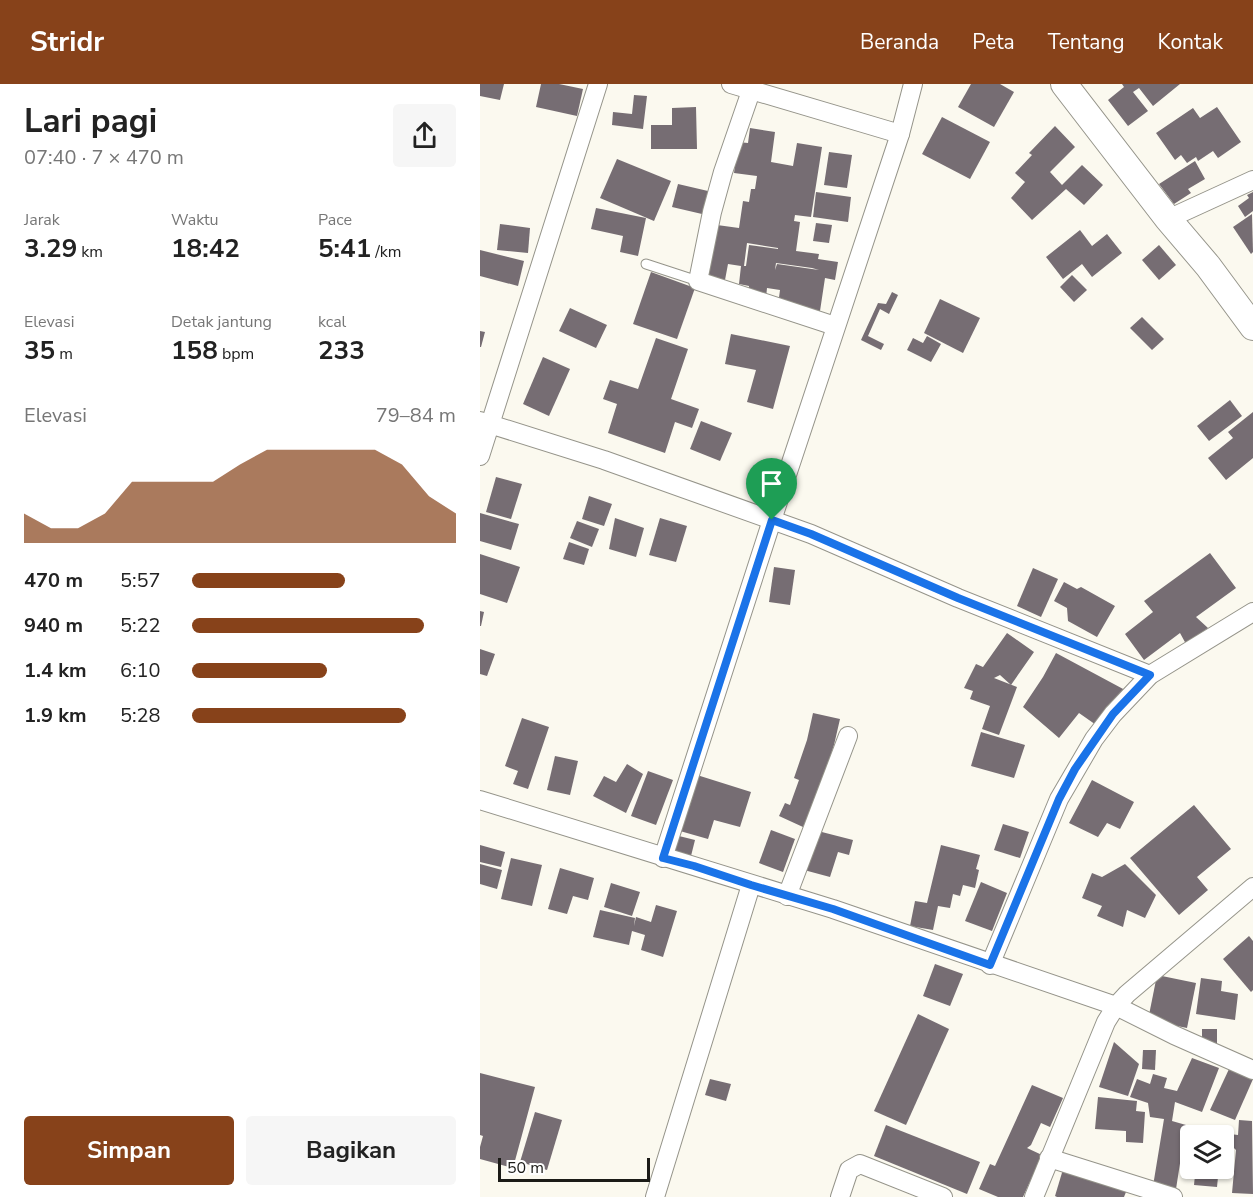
<!DOCTYPE html>
<html lang="id">
<meta charset="utf-8">
<style>
:root{--surface:#fff;--page:#f6f6f6;--text:#222;--muted:#767676;--accent:#87421a}
body{margin:0;font-family:"Nunito Sans",sans-serif;background:var(--page);color:var(--text);height:100vh;display:flex;flex-direction:column;font-size:22px;white-space:nowrap}
*{box-sizing:border-box;margin:0}
p{font-size:20px;color:var(--muted)}
.icon{flex:none;width:33px;height:33px;fill:none;stroke:currentColor;stroke-width:2;stroke-linecap:round;stroke-linejoin:round}
.map{position:relative;flex:1;overflow:hidden}
.panel{display:flex;flex-direction:column;background:var(--surface);width:480px}
.panel>*{flex:none}
.tools{position:absolute;left:700px;top:1041px;display:grid;gap:12px}
.tools a{display:grid;place-items:center;width:54px;height:54px;border-radius:6px;background:var(--surface);box-shadow:0 2px 4px #0004;font-size:30px}
.scale{position:absolute;left:18px;bottom:15px;width:152px;box-sizing:border-box;padding-left:6px;border:3px solid #1b1b17;border-top:0;font-size:16px;line-height:21px;white-space:nowrap;color:#1b1b17;-webkit-text-stroke:4px #fff;paint-order:stroke}
.pin{position:absolute;display:grid;place-items:center;width:51px;height:51px;color:#fff;margin:-62px -26px;border-radius:50% 50% 50% 0;rotate:-45deg;box-shadow:0 0 6px #0007}
.pin .icon{rotate:45deg}
.round{display:grid;place-items:center;flex:none;width:63px;height:63px;border-radius:6px;background:var(--page)}
.headline{display:flex;align-items:center;justify-content:space-between;height:102px;padding:0 24px}
h1{font-size:33px;font-weight:700;line-height:45px}
.figures{display:grid;grid-template-columns:repeat(3,1fr);gap:9px;height:102px;padding:6px 24px}
.figures div{display:grid;align-content:center}
.figures b{font-size:26px;font-weight:700}
.figures small{font-size:16px;font-weight:400}
.figures p{font-size:16px}
.chart{height:168px;padding:12px 24px}
.chart p{display:flex;justify-content:space-between}
.chart svg{width:100%;height:108px;margin-top:6px;fill:var(--accent);opacity:.7}
.cta{display:flex;gap:12px;margin-top:auto;padding:12px 24px}
.cta a{flex:1;height:69px;border-radius:6px;background:var(--accent);color:#fff;font-size:24px;font-weight:700;line-height:69px;text-align:center}
.cta a+a{background:var(--page);color:var(--text)}
ul{padding:0 24px;list-style:none;font-size:20px}
li{display:grid;grid-template-columns:96px 72px 1fr;align-items:center;height:45px}
li i{height:15px;border-radius:8px;background:var(--accent)}
header{display:flex;align-items:center;gap:36px;box-sizing:border-box;height:84px;padding:0 30px;background:var(--accent);color:#fff}
header strong{font-size:28px}
nav{display:flex;gap:33px;margin-inline-start:auto;font-size:21px}
main{display:flex;flex:1;min-height:0}
.map>svg:first-child{display:block}
</style>
<header>
<strong>Stridr</strong>
<nav><a>Beranda</a><a>Peta</a><a>Tentang</a><a>Kontak</a></nav>
</header>
<main>
<section class="panel">
<div class="headline"><div><h1>Lari pagi</h1><p>07:40 · 7 × 470 m</p></div><a class="round"><svg class="icon" aria-label="share" viewBox="0 0 24 24"><path d="M12 15V3M7 8l5-5 5 5M5 13v7h14v-7"/></svg></a></div>
<div class="figures">
<div><p>Jarak</p><b>3.29<small> km</small></b></div>
<div><p>Waktu</p><b>18:42</b></div>
<div><p>Pace</p><b>5:41<small> /km</small></b></div>
</div>
<div class="figures">
<div><p>Elevasi</p><b>35<small> m</small></b></div>
<div><p>Detak jantung</p><b>158<small> bpm</small></b></div>
<div><p>kcal</p><b>233</b></div>
</div>
<div class="chart"><p><span>Elevasi</span>79–84 m</p>
<svg viewBox="0 0 160 44" preserveAspectRatio="none"><path d="M0 44V32L10 38L20 38L30 32L40 19L50 19L60 19L70 19L80 12L90 6L100 6L110 6L120 6L130 6L140 12L150 25L160 32V44z"/></svg>
</div>
<ul>
<li><b>470 m</b>5:57<i style="width:58%"></i></li>
<li><b>940 m</b>5:22<i style="width:88%"></i></li>
<li><b>1.4 km</b>6:10<i style="width:51%"></i></li>
<li><b>1.9 km</b>5:28<i style="width:81%"></i></li>
</ul>
<div class="cta"><a>Simpan</a><a>Bagikan</a></div>
</section>
<div class="map">
<svg width="773" height="1113" viewBox="0 0 773 1113">
<rect width="100%" height="100%" fill="#fbf9ef"/>
<!-- building -->
<g fill="#766d73" fill-rule="evenodd">
<path d="M0,0H24L20,16L0,12Z"/>
<path d="M61,0H79L103,5L97,32L56,23Z"/>
<path d="M491,0H520L534,8L514,43L478,23Z"/>
<path d="M642,0H700L673,22L659,4L653,8L668,27L648,42L628,16L644,3Z"/>
<path d="M154,11L167,12L163,45L132,41L133,28L152,30Z"/>
<path d="M216,23L217,65H171V41H192V24Z"/>
<path d="M737,23L761,58L738,74L733,67L718,77L716,73L707,79L701,71L695,76L676,49L713,24L720,34Z"/>
<path d="M462,33L510,58L490,95L442,70Z"/>
<path d="M575,42L595,63L570,88L582,101L602,81L623,101L604,121L586,105L552,136L531,114L545,98L535,89L552,71L549,69Z"/>
<path d="M270,44L295,48L291,78L313,82L317,59L342,63L331,133L315,131L314,137L320,138L316,167L339,170L338,175L358,178L355,196L345,194L340,227L298,221L300,206L287,204L286,214L268,212L269,202L259,200L261,182L248,180L245,196L225,193L237,141L259,144L263,117L269,118L271,105H275L277,92L254,89L258,58L268,59ZM267,159L298,164V165L269,161L266,182H264ZM296,179L332,184L339,186L297,180L295,186Z"/>
<path d="M349,68L372,71L367,104L344,101Z"/>
<path d="M137,75L191,97L174,137L120,114Z"/>
<path d="M715,77L725,95L708,105L711,109L694,120L679,100Z"/>
<path d="M198,100L228,107L222,130L192,123Z"/>
<path d="M336,108L371,113L368,138L333,133Z"/>
<path d="M773,108V127L765,133L758,122L769,114L767,111Z"/>
<path d="M116,124L166,134L158,172L140,168L143,152L111,145Z"/>
<path d="M772,130L773,168L771,170L753,143Z"/>
<path d="M336,139L352,141L349,159L333,157Z"/>
<path d="M20,140L50,144L48,169L17,166Z"/>
<path d="M600,146L612,162L627,150L642,169L612,193L602,180L583,195L566,173Z"/>
<path d="M679,161L696,181L679,196L662,176Z"/>
<path d="M0,166L44,177L38,202L0,192Z"/>
<path d="M171,188L215,204L197,255L153,240Z"/>
<path d="M592,191L607,206L594,218L580,203Z"/>
<path d="M412,208L418,211L409,230L400,225L388,252L404,260L401,266L381,256L398,219L406,220Z"/>
<path d="M460,215L500,234L483,269L444,249Z"/>
<path d="M90,224L127,241L116,264L79,247Z"/>
<path d="M662,233L684,255L672,266L650,244Z"/>
<path d="M0,247L5,248L1,263H0Z"/>
<path d="M251,250L310,262L293,325L267,318L276,286L245,280Z"/>
<path d="M447,252L461,260L451,278L427,266L433,254L443,259Z"/>
<path d="M176,254L208,265L191,315L219,325L212,344L195,338L185,369L128,349L137,320L123,315L130,296L158,305Z"/>
<path d="M63,273L90,285L69,332L43,320Z"/>
<path d="M750,316L762,332L729,357L717,342Z"/>
<path d="M773,328V374L746,396L728,374L753,354L748,348Z"/>
<path d="M221,337L252,349L240,377L210,365Z"/>
<path d="M16,393L42,400L31,435L6,428Z"/>
<path d="M109,412L132,420L124,442L102,435Z"/>
<path d="M0,429L39,440L31,466L0,457Z"/>
<path d="M135,434L164,444L156,473L129,465Z"/>
<path d="M180,434L207,442L196,478L169,471Z"/>
<path d="M97,437L119,445L112,463L90,454Z"/>
<path d="M89,458L109,465L104,481L83,475Z"/>
<path d="M730,469L756,504L716,533L728,544L706,560L700,549L664,576L645,550L673,528L664,517Z"/>
<path d="M0,470L40,483L27,519L0,510Z"/>
<path d="M294,483L315,486L310,521L289,518Z"/>
<path d="M553,484L578,495L561,533L537,522Z"/>
<path d="M584,498L597,505L601,503L635,522L617,553L588,537L587,524L574,517Z"/>
<path d="M0,527L4,528L1,542H0Z"/>
<path d="M527,549L554,568L531,601L520,591L514,594L537,603L519,651L502,645L510,622L490,615L493,607L484,604L496,580L503,583Z"/>
<path d="M0,565L15,570L7,592L0,590Z"/>
<path d="M576,569L645,606L619,643L599,629L579,654L543,623L563,593Z"/>
<path d="M333,629L360,635L354,661L340,704L323,743L299,732L305,719L310,721L319,696L314,694L327,656Z"/>
<path d="M42,634L69,643L48,705L33,700L38,687L25,682Z"/>
<path d="M501,648L545,661L534,694L491,682Z"/>
<path d="M75,672L98,677L90,711L67,706Z"/>
<path d="M147,680L163,690L146,729L113,712L124,692L136,698Z"/>
<path d="M168,687L193,696L176,741L151,732Z"/>
<path d="M217,691L271,708L260,743L234,736L228,755L200,747Z"/>
<path d="M612,696L654,718L640,745L627,739L618,753L589,739Z"/>
<path d="M714,721L751,765L717,793L728,806L699,831L650,774Z"/>
<path d="M523,740L549,748L540,774L514,766Z"/>
<path d="M291,746L315,755L303,788L279,779Z"/>
<path d="M334,746L373,756L369,771L358,768L350,793L324,786Z"/>
<path d="M199,752L215,756L211,772L194,768Z"/>
<path d="M0,761L25,768L21,783L0,778Z"/>
<path d="M461,761L500,771L496,785L499,786L495,804L483,801L480,812L473,810L470,824L458,822L453,846L430,842L435,817L447,819Z"/>
<path d="M31,774L62,781L52,822L21,815Z"/>
<path d="M0,780L22,786L17,805L0,800Z"/>
<path d="M645,780L676,811L665,834L647,826L643,843L617,832L622,822L602,814L612,789L622,793Z"/>
<path d="M80,784L114,794L108,816L93,812L87,830L68,825Z"/>
<path d="M501,798L527,809L512,847L485,837Z"/>
<path d="M131,799L160,808L152,832L124,823Z"/>
<path d="M176,821L197,827L183,873L161,866L165,851L152,847L149,861L113,853L120,826L155,834L154,842L156,833L171,838Z"/>
<path d="M769,852L773,857V906L771,908L743,875Z"/>
<path d="M455,880L483,890L470,922L443,912Z"/>
<path d="M677,891L716,899L707,944L668,936Z"/>
<path d="M721,894L742,897L741,907L758,910L755,936L716,930Z"/>
<path d="M438,930L469,945L426,1041L394,1027Z"/>
<path d="M722,945H737V962L722,957Z"/>
<path d="M634,958L659,980L648,1012L619,1003Z"/>
<path d="M663,966H676L675,986L662,985Z"/>
<path d="M712,974L739,984L722,1028L695,1018L692,1037L706,1041L696,1105L673,1102L684,1035L670,1033L668,1019L650,1013L657,995L670,1000L673,990L687,994L684,1004L697,1007Z"/>
<path d="M749,985L773,995L755,1036L730,1026Z"/>
<path d="M0,989L55,1003L33,1084L0,1075V1063L3,1052L0,1051Z"/>
<path d="M230,995L251,1000L246,1017L225,1011Z"/>
<path d="M552,1001L583,1014L570,1043L561,1039L551,1061L547,1064L562,1071L543,1113H518L499,1105L510,1080L515,1082Z"/>
<path d="M618,1013L657,1017L656,1027L665,1028L663,1059L646,1058V1047L615,1045Z"/>
<path d="M55,1028L82,1036L67,1086L40,1078Z"/>
<path d="M759,1036L772,1037L773,1110L752,1109L756,1066L750,1060V1050L758,1051Z"/>
<path d="M406,1041L500,1078L487,1110L394,1072Z"/>
<path d="M584,1082L648,1103L644,1113H577L575,1112Z"/>
<path d="M715,1091L738,1093L737,1103L714,1101Z"/>
</g>
<g fill="none" stroke-linecap="round" stroke-linejoin="round">
<!-- lane casing -->
<g stroke="#95948a" stroke-width="11">
<path id="lane" d="M166,180L218,197"/>
</g>
<!-- street casing -->
<g stroke="#95948a" stroke-width="20">
<g id="street">
<path d="M251,0L420,50"/>
<path d="M271,7L243,88L232,128L218,197L355,242"/>
<path d="M688,135L773,96"/>
<path d="M0,337L124,376L331,450L478,514L670,591"/>
<path d="M0,372L118,0"/>
<path d="M0,716L353,825L636,922L694,951L773,986"/>
<path d="M183,774L292,436L420,50L433,0"/>
<path d="M307,812L368,652"/>
<path d="M510,881L579,715L614,655L633,630L670,591L773,528"/>
<path d="M569,1074L693,1113"/>
<path d="M175,1113L271,801"/>
<path d="M360,1113L369,1086L380,1080L463,1113"/>
<path d="M554,1113L626,938L636,922L647,910L773,803"/>
</g>
</g>
<!-- secondary casing -->
<g stroke="#95948a" stroke-width="28">
<path id="secondary" d="M584,0L688,135L728,182L773,243"/>
</g>
<!-- lane -->
<use href="#lane" stroke="#fff" stroke-width="9"/>
<!-- street -->
<use href="#street" stroke="#fff" stroke-width="18"/>
<!-- secondary -->
<use href="#secondary" stroke="#fff" stroke-width="26"/>
</g>
<g fill="none" stroke-linecap="round" stroke-linejoin="round">
<!-- route casing -->
<g stroke="#fff" stroke-width="12">
<path id="route" d="M292,436L331,450L478,514L670,591L633,630L595,685L579,715L510,881L353,825L271,801L214,782L183,774Z"/>
</g>
<!-- route -->
<use href="#route" stroke="#1a73e8" stroke-width="8"/>
</g>
</svg>
<div class="tools">
<a><svg class="icon" aria-label="layers" viewBox="0 0 24 24"><path d="M12 4l9 5-9 5-9-5zM3 14l9 5 9-5"/></svg></a>
</div>
<div class="scale">50 m</div>
<div class="pin" style="left:292px;top:436px;background:#1e9e55"><svg class="icon" aria-label="arrive" viewBox="0 0 24 24"><path d="M6 21V4h12l-3 4 3 4H6"/></svg></div>
</div>
</main>
